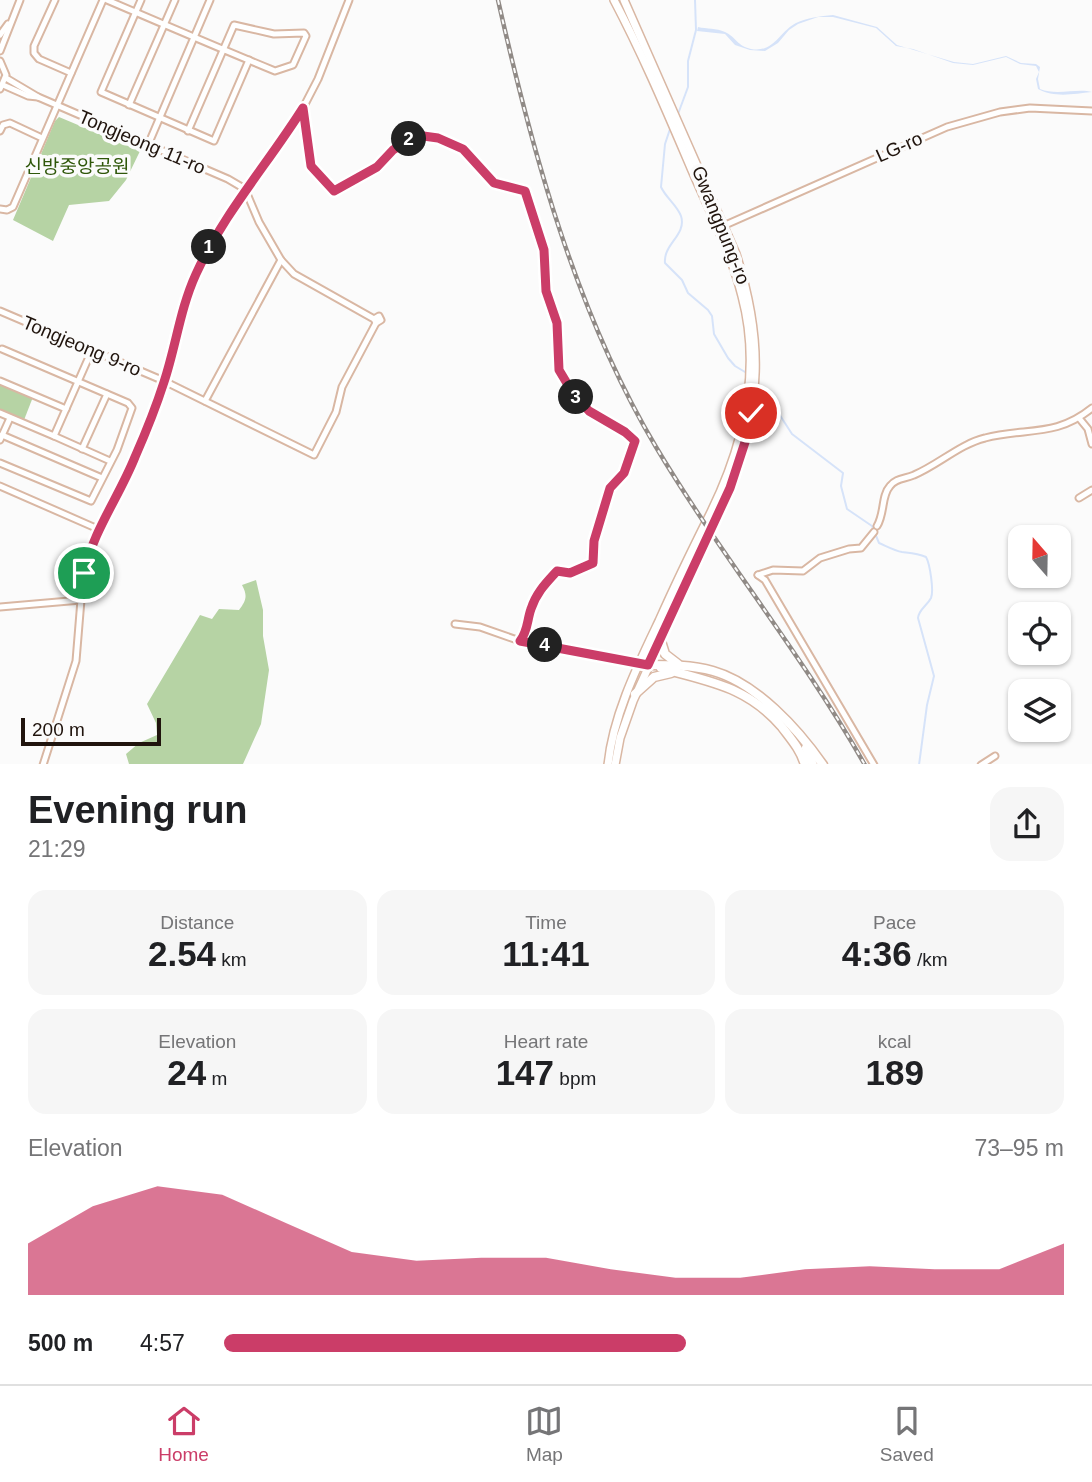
<!DOCTYPE html>
<meta charset="utf-8">
<style>
:root{--surface:#fff;--page:#f6f6f6;--text:#202124;--muted:#757577;--line:#e0e0e0;--accent:#cb3d68}
body{margin:0;font-family:Helvetica,"Noto Sans KR",sans-serif;background:var(--page);color:var(--text);height:100vh;display:flex;flex-direction:column;font-size:26px;white-space:nowrap}
*{box-sizing:border-box;margin:0}
p{font-size:23px;color:var(--muted)}
.icon{flex:none;width:38px;height:38px;fill:none;stroke:currentColor;stroke-width:2;stroke-linecap:round;stroke-linejoin:round}
.map{position:relative;height:764px;overflow:hidden}
.sheet{display:flex;flex-direction:column;background:var(--surface);flex:1}
.sheet>*{flex:none}
.needle{width:46px;rotate:340deg}
.buttons{position:absolute;left:1008px;top:525px;display:grid;gap:14px}
.buttons a{display:grid;place-items:center;width:63px;height:63px;border-radius:14px;background:var(--surface);box-shadow:0 2px 5px #0004;font-size:35px}
.scale{position:absolute;left:21px;bottom:18px;width:140px;box-sizing:border-box;padding-left:7px;border:4px solid #20140d;border-top:0;font-size:19px;line-height:24px;white-space:nowrap;color:#20140d;-webkit-text-stroke:5px #fbfbfb;paint-order:stroke}
.pin{position:absolute;display:grid;place-items:center;width:60px;height:60px;color:#fff;margin:-30px;border:4px solid #fff;border-radius:50%;box-shadow:0 2px 7px #0007}
.km{position:absolute;width:35px;height:35px;margin:-18px;border-radius:50%;background:#222;color:#fff;font-size:19px;line-height:35px;text-align:center}
.round{display:grid;place-items:center;flex:none;width:74px;height:74px;border-radius:21px;background:var(--page)}
.headline{display:flex;align-items:center;justify-content:space-between;height:119px;padding:0 28px}
h1{font-size:38px;font-weight:800;line-height:52px}
.stats{display:grid;grid-template-columns:repeat(3,1fr);gap:10px;height:119px;padding:7px 28px}
.stats div{display:grid;align-content:center;border-radius:18px;background:var(--page);text-align:center}
.stats b{font-size:35px;font-weight:800}
.stats small{font-size:19px;font-weight:400}
.stats p{font-size:19px}
.chart{height:196px;padding:14px 28px}
.chart p{display:flex;justify-content:space-between}
.chart svg{width:100%;height:126px;margin-top:7px;fill:var(--accent);opacity:.7}
ul{padding:0 28px;list-style:none;font-size:23px}
li{display:grid;grid-template-columns:112px 84px 1fr;align-items:center;height:52px}
li i{height:18px;border-radius:9px;background:var(--accent)}
.tabs{display:flex;justify-content:space-around;align-items:center;height:98px;border-top:2px solid var(--line);background:var(--surface);font-size:19px;color:var(--muted)}
.tabs a{display:grid;justify-items:center;gap:4px}
.tabs .active{color:var(--accent)}
.map>svg:first-child{display:block}
</style>
<div class="map">
<svg width="1092" height="765" viewBox="0 0 1092 765">
<rect width="100%" height="100%" fill="#fbfbfb"/>
<!-- green -->
<g fill="#b6d3a4">
<path d="M59,117L140,151L126,180L109,201L69,205L53,241L13,220L55,121Z"/>
<path d="M0,384L33,397L24,420L0,409Z"/>
<path d="M256,580L263,610V636L269,670L261,724L243,764H129L126,754L139,743L157,735L156,723L147,704L200,615L212,619L219,609L239,610C246,601 248,596 242,585Z"/>
</g>
<!-- water -->
<path fill="#d6e3f9" d="M833,15L877,27L897,45L954,62L973,64L1006,56L1021,63L1036,64L1040,67L1038,79L1040,89C1057,96 1077,88 1092,92C1073,94 1055,98 1038,89L1036,79L1039,72L1036,66L1020,64L1006,57L973,65L953,63L913,49L896,46L876,28L833,17H818L798,24L789,30L778,43L765,51L750,50L735,45L725,34L697,31L698,27C707,29 716,28 725,32C736,37 737,46 751,49C774,53 779,32 796,23C807,18 820,16 833,15Z"/>
<g fill="none" stroke-linecap="round" stroke-linejoin="round">
<!-- stream -->
<g stroke="#d6e3f9" stroke-width="2">
<path d="M678,114L688,87V61L696,30L695,0"/>
<path d="M670,129L665,144L661,187C666,198 677,205 681,216C687,235 663,244 665,263L682,280L688,293L708,310L712,316L714,334L728,358L735,366L745,372"/>
<path d="M756,391L772,403L792,434L843,473L841,486L847,509L872,526L879,543C886,546 895,551 902,552C911,553 917,553 926,557C930,564 934,591 931,598C927,606 919,609 918,618L934,676L927,705L919,765"/>
</g>
<!-- minor casing -->
<g stroke="#d9b7a3" stroke-width="9">
<g id="minor">
<path d="M55,0L34,46V53L39,59L71,73"/>
<path d="M107,0C163,24 219,48 275,71L293,65L306,36L304,33L274,34L234,25L188,131"/>
<path d="M141,0L101,92L214,141L249,60"/>
<path d="M0,35L8,24"/>
<path d="M0,51L20,0"/>
<path d="M0,61L6,75L0,89"/>
<path d="M6,78L38,97"/>
<path d="M3,85L28,96L38,97L228,179L245,189L259,222L281,260L294,274L374,319L376,323L381,320L379,316L374,319"/>
<path d="M129,105L175,0"/>
<path d="M303,108L311,166L334,191L377,167L393,150L416,135L438,138L463,149L493,183L525,191L544,250L546,291L557,323L559,370L574,395L589,411L625,431L635,441L623,473L609,488L594,541L593,563L570,573L557,571C546,583 536,593 531,609C527,620 528,631 520,641L480,627L455,624"/>
<path d="M0,131L3,125L10,123L42,138"/>
<path d="M148,145L210,0"/>
<path d="M0,209L7,210L13,207L103,0"/>
<path d="M723,226L947,127L1000,112L1030,108L1092,111"/>
<path d="M0,311L164,381L314,455L336,412L342,387L376,323"/>
<path d="M0,381L66,409"/>
<path d="M205,401L281,260"/>
<path d="M0,413L54,436L92,350"/>
<path d="M1079,418L1088,429L1092,444"/>
<path d="M2,435L102,478"/>
<path d="M54,436L110,461"/>
<path d="M0,440L10,418"/>
<path d="M82,449L107,394"/>
<path d="M0,463L91,501L117,450L132,408L128,403L2,349"/>
<path d="M0,486L98,529"/>
<path d="M1079,498L1092,490"/>
<path d="M877,526C885,513 881,496 890,486C896,478 905,479 914,475C938,465 960,444 985,438C1026,427 1055,438 1092,408"/>
<path d="M758,575L765,580L874,765"/>
<path d="M758,575L773,570L803,571L820,558L849,549L861,548L874,532"/>
<path d="M0,607L81,600"/>
<path d="M520,641L648,665"/>
<path d="M43,765L76,661L81,600L87,558L98,529L135,458L164,381L186,299L223,222L279,146L303,108L318,79L349,0"/>
<path d="M981,765L995,756"/>
</g>
</g>
<!-- major casing -->
<g stroke="#d9b7a3" stroke-width="10">
<g id="major">
<path d="M608,765C613,715 638,665 659,621C675,585 692,550 709,516C743,448 762,371 742,296C731,252 709,210 691,168C667,112 643,55 614,0"/>
<path d="M615,765L620,738L633,701L730,488C761,402 764,342 736,254L624,0"/>
</g>
</g>
<!-- highway casing -->
<g stroke="#d9b7a3" stroke-width="11">
<g id="highway">
<path d="M660,638L665,654L678,664"/>
<path d="M648,665C669,665 692,665 713,671C756,683 798,729 823,765"/>
<path d="M661,668C710,682 747,686 782,727C791,739 801,750 805,765"/>
<path d="M635,694L654,677L671,673"/>
<path d="M806,748L813,765"/>
</g>
</g>
<!-- minor -->
<use href="#minor" stroke="#fff" stroke-width="5"/>
<!-- major -->
<use href="#major" stroke="#fff" stroke-width="7"/>
<!-- highway -->
<use href="#highway" stroke="#fff" stroke-width="8"/>
<!-- rail casing -->
<g stroke="#908a86" stroke-width="4.5">
<path id="rail" d="M498,0C532,151 576,313 656,447C721,556 802,654 865,765"/>
</g>
<!-- rail -->
<use href="#rail" stroke="#fbfbfb" stroke-width="2" stroke-dasharray="5" stroke-linecap="butt"/>
</g>
<g fill="none" stroke-linecap="round" stroke-linejoin="round">
<!-- route casing -->
<g stroke="#fff" stroke-width="14">
<path id="route" d="M84,573C93,531 119,497 135,457C146,432 156,407 164,382C176,346 180,309 196,274C224,213 267,165 303,108L311,166L334,191L377,167L393,150L416,135L438,138L463,149L494,183L525,191L544,250L546,291L557,323L559,370L574,395L589,411L625,432L635,441L624,473L610,488L594,541L593,563L570,573L557,571C546,583 536,593 531,609C527,620 528,631 520,641L648,665L730,488L748,433L751,413"/>
</g>
<!-- route -->
<use href="#route" stroke="#cb3d68" stroke-width="9"/>
</g>
<g text-anchor="middle" dominant-baseline="central" stroke-width="7" stroke-linejoin="round" paint-order="stroke">
<!-- street labels -->
<g font-size="19" fill="#20140d" stroke="#fbfbfb">
<text transform="translate(142 142) rotate(23)">Tongjeong 11-ro</text>
<text transform="translate(899 147) rotate(-24)">LG-ro</text>
<text transform="translate(721 225) rotate(68)">Gwangpung-ro</text>
<text transform="translate(82 346) rotate(23)">Tongjeong 9-ro</text>
</g>
<!-- park labels -->
<g font-size="19" fill="#2f570a" stroke="#fbfbfb">
<text x="77" y="166">신방중앙공원</text>
</g>
</g>
</svg>
<div class="buttons">
<a><svg class="needle" viewBox="-14 -14 28 28"><path d="M0-13l5 13h-10z" fill="#e53935"/><path d="M0 13l5-13h-10z" fill="#757577"/></svg></a>
<a><svg class="icon" aria-label="locate" viewBox="0 0 24 24"><circle cx="12" cy="12" r="6"/><path d="M12 2v4M12 18v4M2 12h4M18 12h4"/></svg></a>
<a><svg class="icon" aria-label="layers" viewBox="0 0 24 24"><path d="M12 4l9 5-9 5-9-5zM3 14l9 5 9-5"/></svg></a>
</div>
<div class="scale">200 m</div>
<div class="pin" style="left:84px;top:573px;background:#1e9e55"><svg class="icon" aria-label="arrive" viewBox="0 0 24 24"><path d="M6 21V4h12l-3 4 3 4H6"/></svg></div>
<div class="pin" style="left:751px;top:413px;background:#d93025"><svg class="icon" aria-label="check" viewBox="0 0 24 24"><path d="M5 12l5 5 9-10"/></svg></div>
<b class="km" style="left:209px;top:247px">1</b>
<b class="km" style="left:409px;top:139px">2</b>
<b class="km" style="left:576px;top:397px">3</b>
<b class="km" style="left:545px;top:645px">4</b>
</div>
<section class="sheet">
<div class="headline"><div><h1>Evening run</h1><p>21:29</p></div><a class="round"><svg class="icon" aria-label="share" viewBox="0 0 24 24"><path d="M12 15V3M7 8l5-5 5 5M5 13v7h14v-7"/></svg></a></div>
<div class="stats">
<div><p>Distance</p><b>2.54<small> km</small></b></div>
<div><p>Time</p><b>11:41</b></div>
<div><p>Pace</p><b>4:36<small> /km</small></b></div>
</div>
<div class="stats">
<div><p>Elevation</p><b>24<small> m</small></b></div>
<div><p>Heart rate</p><b>147<small> bpm</small></b></div>
<div><p>kcal</p><b>189</b></div>
</div>
<div class="chart"><p><span>Elevation</span>73–95 m</p>
<svg viewBox="0 0 160 44" preserveAspectRatio="none"><path d="M0 44V26L10 13L20 6L30 9L40 19L50 29L60 32L70 31L80 31L90 35L100 38L110 38L120 35L130 34L140 35L150 35L160 26V44z"/></svg>
</div>
<ul>
<li><b>500 m</b>4:57<i style="width:55%"></i></li>
</ul>
</section>
<nav class="tabs">
<a class="active"><svg class="icon" aria-label="home" viewBox="0 0 24 24"><path d="M3 11l9-7 9 7M6 9v11h12V9"/></svg>Home</a>
<a><svg class="icon" aria-label="map" viewBox="0 0 24 24"><path d="M3 6l6-2 6 2 6-2v14l-6 2-6-2-6 2zM9 4v14M15 6v14"/></svg>Map</a>
<a><svg class="icon" aria-label="saved" viewBox="0 0 24 24"><path d="M7 4h10v16l-5-4-5 4z"/></svg>Saved</a>
</nav>
